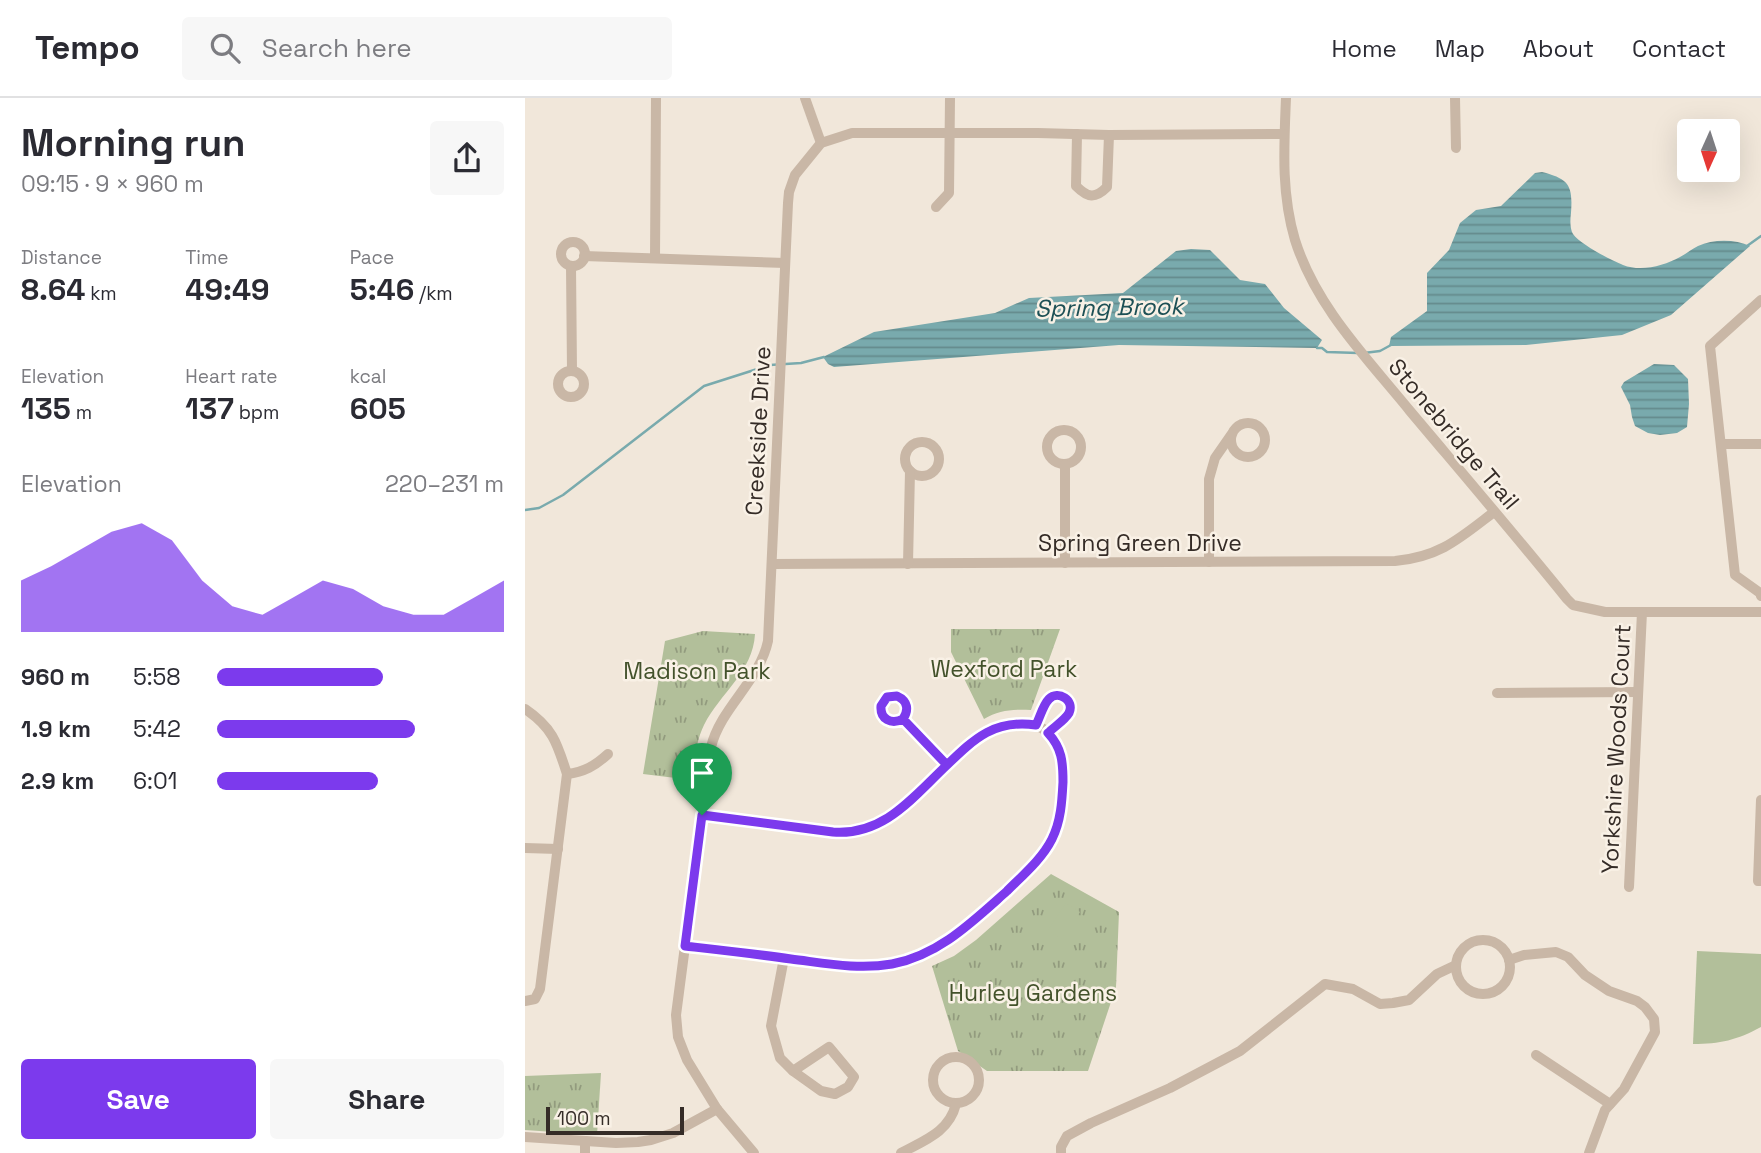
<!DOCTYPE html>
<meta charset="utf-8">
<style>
:root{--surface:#fff;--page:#f7f7f7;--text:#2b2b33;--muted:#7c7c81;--line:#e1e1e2;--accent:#7c3aed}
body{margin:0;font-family:"Space Grotesk",sans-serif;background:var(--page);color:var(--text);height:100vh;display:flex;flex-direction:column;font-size:26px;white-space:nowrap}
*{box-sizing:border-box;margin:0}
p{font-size:23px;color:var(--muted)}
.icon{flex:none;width:38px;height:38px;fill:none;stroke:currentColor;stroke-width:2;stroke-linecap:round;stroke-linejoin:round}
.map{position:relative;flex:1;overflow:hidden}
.side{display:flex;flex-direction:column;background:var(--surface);width:525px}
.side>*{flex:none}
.needle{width:46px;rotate:183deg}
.buttons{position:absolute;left:1152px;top:21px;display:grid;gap:14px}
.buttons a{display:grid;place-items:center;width:63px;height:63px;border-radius:7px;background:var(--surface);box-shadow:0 7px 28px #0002;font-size:35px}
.scale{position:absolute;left:21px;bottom:18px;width:138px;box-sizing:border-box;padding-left:7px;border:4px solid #352c27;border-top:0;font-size:19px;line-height:24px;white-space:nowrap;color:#352c27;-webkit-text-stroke:5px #f9f1e6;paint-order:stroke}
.pin{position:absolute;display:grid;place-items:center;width:60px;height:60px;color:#fff;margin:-72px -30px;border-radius:50% 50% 50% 0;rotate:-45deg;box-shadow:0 0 7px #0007}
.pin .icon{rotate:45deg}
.round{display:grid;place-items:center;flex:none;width:74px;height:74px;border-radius:7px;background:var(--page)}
.overview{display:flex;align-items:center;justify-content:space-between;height:119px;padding:0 21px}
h1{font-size:38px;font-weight:800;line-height:52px}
.metrics{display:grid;grid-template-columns:repeat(3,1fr);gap:10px;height:119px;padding:7px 21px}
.metrics div{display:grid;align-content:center}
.metrics b{font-size:30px;font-weight:800}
.metrics small{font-size:19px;font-weight:400}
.metrics p{font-size:19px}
.chart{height:196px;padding:14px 21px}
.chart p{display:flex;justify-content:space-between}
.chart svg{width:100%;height:126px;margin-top:7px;fill:var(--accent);opacity:.7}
.primary-button{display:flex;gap:14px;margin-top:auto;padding:14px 21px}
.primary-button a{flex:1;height:80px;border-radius:7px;background:var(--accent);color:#fff;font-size:28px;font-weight:800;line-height:80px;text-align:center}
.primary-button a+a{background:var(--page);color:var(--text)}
ul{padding:0 21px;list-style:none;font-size:23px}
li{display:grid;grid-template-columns:112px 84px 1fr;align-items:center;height:52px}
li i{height:18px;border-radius:9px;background:var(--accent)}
header{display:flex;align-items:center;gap:42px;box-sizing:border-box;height:98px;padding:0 35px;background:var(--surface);border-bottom:2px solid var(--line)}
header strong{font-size:33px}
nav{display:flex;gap:38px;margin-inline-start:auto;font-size:24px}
.search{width:490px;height:63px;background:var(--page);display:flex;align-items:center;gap:18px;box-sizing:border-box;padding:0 24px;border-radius:7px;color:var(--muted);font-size:26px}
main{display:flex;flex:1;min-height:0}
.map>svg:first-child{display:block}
</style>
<header>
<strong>Tempo</strong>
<div class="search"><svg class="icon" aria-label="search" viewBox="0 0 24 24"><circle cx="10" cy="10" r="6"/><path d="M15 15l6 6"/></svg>Search here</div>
<nav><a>Home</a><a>Map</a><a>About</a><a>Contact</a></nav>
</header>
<main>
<section class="side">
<div class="overview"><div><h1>Morning run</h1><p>09:15 · 9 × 960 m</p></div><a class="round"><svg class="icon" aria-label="share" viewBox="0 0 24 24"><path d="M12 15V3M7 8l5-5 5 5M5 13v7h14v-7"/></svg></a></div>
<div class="metrics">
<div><p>Distance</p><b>8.64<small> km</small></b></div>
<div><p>Time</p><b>49:49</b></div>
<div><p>Pace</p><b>5:46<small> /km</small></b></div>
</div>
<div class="metrics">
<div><p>Elevation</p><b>135<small> m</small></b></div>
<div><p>Heart rate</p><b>137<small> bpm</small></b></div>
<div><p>kcal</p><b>605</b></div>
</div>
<div class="chart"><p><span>Elevation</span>220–231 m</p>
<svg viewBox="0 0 160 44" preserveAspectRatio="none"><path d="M0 44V26L10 21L20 15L30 9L40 6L50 12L60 26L70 35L80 38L90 32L100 26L110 29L120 35L130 38L140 38L150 32L160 26V44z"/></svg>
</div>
<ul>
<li><b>960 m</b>5:58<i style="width:58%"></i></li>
<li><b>1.9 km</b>5:42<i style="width:69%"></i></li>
<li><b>2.9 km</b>6:01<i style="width:56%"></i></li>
</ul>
<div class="primary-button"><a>Save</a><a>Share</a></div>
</section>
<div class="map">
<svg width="1236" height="1055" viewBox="0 0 1236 1055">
<defs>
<pattern id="park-tufts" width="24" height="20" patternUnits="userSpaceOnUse" patternTransform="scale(1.75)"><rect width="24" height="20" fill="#b2bf9a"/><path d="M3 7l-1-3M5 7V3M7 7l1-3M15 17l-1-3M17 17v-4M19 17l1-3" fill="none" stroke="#929b7e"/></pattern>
<pattern id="water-rules" width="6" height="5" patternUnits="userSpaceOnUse" patternTransform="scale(1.75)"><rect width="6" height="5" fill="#79aaad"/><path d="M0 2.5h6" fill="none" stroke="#648b8d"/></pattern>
</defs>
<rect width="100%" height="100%" fill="#f1e7da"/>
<!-- park -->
<g fill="url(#park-tufts)">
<path d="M426,531H535L506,612C488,611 474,612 459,621L426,554Z"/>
<path d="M178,533L230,536C228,574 195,595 179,627C171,643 169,664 167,682L118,676L140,543Z"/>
<path d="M526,776L594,814L591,889L563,973H462L433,953L407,868L429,858L451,842Z"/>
<path d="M76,975L72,1037L0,1032V978Z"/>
</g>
<!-- pitch -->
<g fill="#b2bf9a">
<path d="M541,805L555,814L536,841L523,832Z"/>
<path d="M1172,853L1236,856V929C1212,942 1195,946 1168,946Z"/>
</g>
<!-- water -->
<g fill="url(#water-rules)">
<path d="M1017,74C1044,81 1048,87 1046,115C1045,122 1045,131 1048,136C1056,147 1086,162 1098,167C1116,174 1139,168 1155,159C1161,156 1167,151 1173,148C1188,141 1210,141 1225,148L1146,217L1097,237L1001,247L864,248L866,239L902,213V175L924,152L935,125L951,112L976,108L1010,75Z"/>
<path d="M666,151L685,152L715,182L740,186L759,210L797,242L792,250L594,247L309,269L303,266L298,259L349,234L470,215L504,200L598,195L651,153Z"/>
<path d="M1129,266L1149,267L1163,281L1164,306L1162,329L1152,335L1135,337L1123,335L1110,328L1107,319L1105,307L1096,289L1099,284Z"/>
</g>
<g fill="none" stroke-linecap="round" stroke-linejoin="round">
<!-- stream -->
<g stroke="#79aaad" stroke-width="2.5">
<path d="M1222,148L1236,138"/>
<path d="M792,250H797L802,254L833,255"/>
<path d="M839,255L855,253L866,247"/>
<path d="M0,412L14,410L38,397L179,288L245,267L276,265L299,259"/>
</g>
<!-- minor -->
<g stroke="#c9b7a6" stroke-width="10">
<path d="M280,0L296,45"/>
<path d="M761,0C759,49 756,95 770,142C791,209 842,260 885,313C938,376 991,438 1042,501L1048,507L1080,514H1236"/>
<path d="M930,0L931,50"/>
<path d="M552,36L551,88C563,100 570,101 582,89L584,37"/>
<path d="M411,109L424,95L425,0"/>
<circle cx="48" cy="156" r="12"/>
<path d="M59,158L260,165"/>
<path d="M130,160L131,0"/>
<path d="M46,168L47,273"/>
<path d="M1236,202L1185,248L1210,477L1235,495L1236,498"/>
<circle cx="46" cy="286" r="13"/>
<circle cx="723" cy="342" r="17"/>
<circle cx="539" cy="349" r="17"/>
<circle cx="397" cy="361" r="17"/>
<path d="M1196,346H1236"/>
<path d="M540,367V465"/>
<path d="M684,464V381L690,360L706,337"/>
<path d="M247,466L870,463C915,459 935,440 969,414"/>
<path d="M383,466L385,373"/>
<path d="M972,595L1113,594"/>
<circle cx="369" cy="611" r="13"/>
<path d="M0,611C28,630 32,645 42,676L15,891L10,901L0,903"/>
<path d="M378,621L422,667"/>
<path d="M511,627L522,603L532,597C562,604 534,625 523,635"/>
<path d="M42,676C59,674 70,668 83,656"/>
<path d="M1236,702L1233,783H1236"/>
<path d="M0,750L33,751"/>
<path d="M1104,789L1117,514"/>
<circle cx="958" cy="869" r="27"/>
<path d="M160,848C193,852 226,856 260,860C304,866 348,875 390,859C428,846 455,817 483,791C500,776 519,760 528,739C538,717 537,695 538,671C539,653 528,631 508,627C444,612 401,705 349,728C336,734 322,735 308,734L177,717"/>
<path d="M259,860L246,928L255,960L268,973"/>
<path d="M984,862L999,857L1031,854L1043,859L1060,877L1084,893L1112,903L1120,909L1129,921L1130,934L1099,991L1080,1012L1064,1055"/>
<path d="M304,949L329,979L323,989L310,996L296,993L268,973Z"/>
<path d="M1011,957L1085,1006"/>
<circle cx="431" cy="982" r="23"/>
<path d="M0,1039L91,1045L113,1044L126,1042L148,1035L192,1011"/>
<path d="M60,1043V1055"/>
<path d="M229,1055L192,1011L162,962L153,939L151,917L186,649C196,609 234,584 243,543L263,105L264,94L270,77L296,45L327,35H513L584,37L759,36"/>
<path d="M376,1055C400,1042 424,1034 431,1006"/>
<path d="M536,1055V1049L542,1038L566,1025L645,990L715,953L800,886L828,891L855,906L868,905L884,902L912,876L931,867"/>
</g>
</g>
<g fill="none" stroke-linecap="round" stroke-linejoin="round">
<!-- route casing -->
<g stroke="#fff" stroke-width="14">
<path id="route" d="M177,717L308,734C359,738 388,699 422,667L378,621C366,627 355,621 356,608L362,599L372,598C383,603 384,612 378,621L422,667C450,640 470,621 511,627C515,619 518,607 524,601C533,592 550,602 544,615C540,622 529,629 523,635C537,650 538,664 538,684C537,703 536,723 527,741C517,761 498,777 482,793C447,824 414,857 367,866C333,872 299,865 266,861C231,856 195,852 160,848L177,717"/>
</g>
<!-- route -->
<use href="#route" stroke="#7c3aed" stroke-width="9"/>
</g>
<g text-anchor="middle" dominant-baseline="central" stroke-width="5" stroke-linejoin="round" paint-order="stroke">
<!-- street labels -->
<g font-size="23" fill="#352c27" stroke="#f9f1e6">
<text transform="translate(233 333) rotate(-87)">Creekside Drive</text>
<text transform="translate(929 336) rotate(50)">Stonebridge Trail</text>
<text x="615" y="445">Spring Green Drive</text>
<text transform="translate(1091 651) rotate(-87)">Yorkshire Woods Court</text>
</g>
<!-- park labels -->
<g font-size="23" fill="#43522b" stroke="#f9f1e6">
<text x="479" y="571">Wexford Park</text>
<text x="172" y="573">Madison Park</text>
<text x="508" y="895">Hurley Gardens</text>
</g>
<!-- water labels -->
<g font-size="24" font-style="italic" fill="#1d5055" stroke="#f9f1e6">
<text transform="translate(584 209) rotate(-1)">Spring Brook</text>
</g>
</g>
</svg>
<div class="buttons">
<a><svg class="needle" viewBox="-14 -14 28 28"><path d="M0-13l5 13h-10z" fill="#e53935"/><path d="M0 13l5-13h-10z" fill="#7c7c81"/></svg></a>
</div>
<div class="scale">100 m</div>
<div class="pin" style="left:177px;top:717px;background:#1e9e55"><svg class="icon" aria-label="arrive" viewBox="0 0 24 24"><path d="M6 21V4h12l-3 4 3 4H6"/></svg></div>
</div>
</main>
